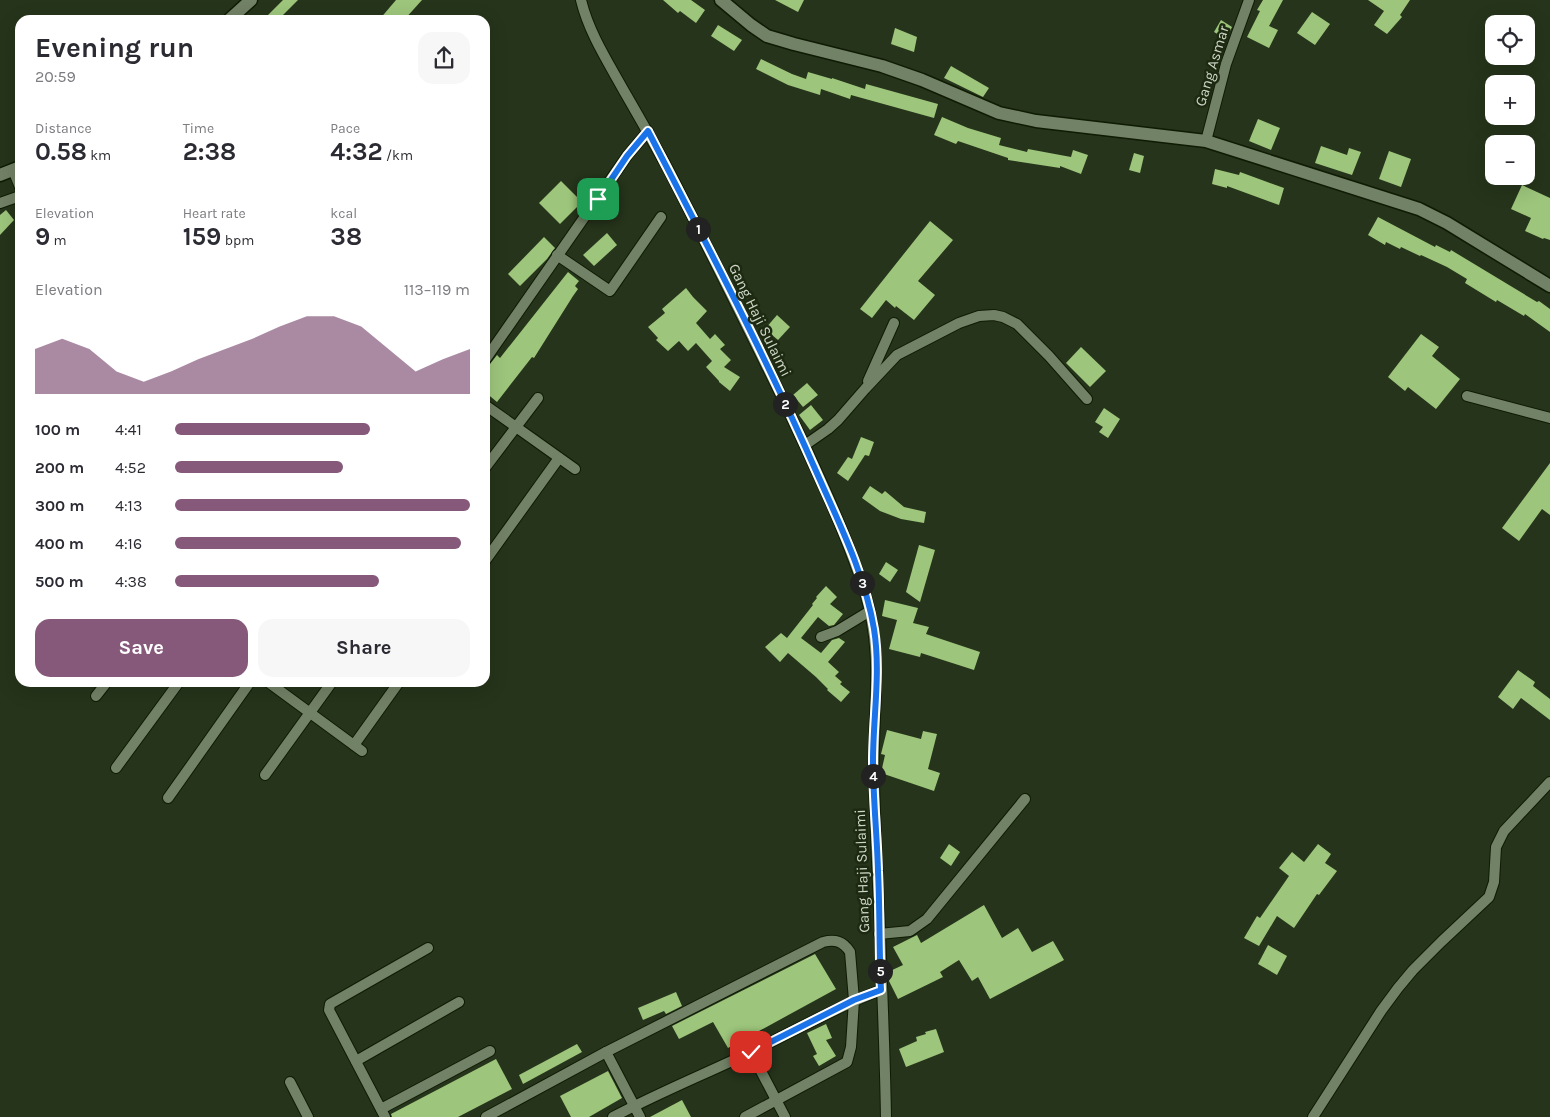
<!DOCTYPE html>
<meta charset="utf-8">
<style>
:root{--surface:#fff;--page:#f7f7f7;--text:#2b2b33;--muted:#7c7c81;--accent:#86597b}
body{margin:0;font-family:Karla,sans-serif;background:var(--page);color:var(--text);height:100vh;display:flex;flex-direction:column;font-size:19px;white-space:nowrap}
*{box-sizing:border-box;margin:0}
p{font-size:16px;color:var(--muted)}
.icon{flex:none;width:28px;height:28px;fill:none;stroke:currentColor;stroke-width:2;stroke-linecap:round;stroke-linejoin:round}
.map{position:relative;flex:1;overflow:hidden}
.drawer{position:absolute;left:15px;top:15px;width:475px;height:672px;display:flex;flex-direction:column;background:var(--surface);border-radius:15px;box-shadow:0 5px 20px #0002}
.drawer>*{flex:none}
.fabs{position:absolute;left:1485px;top:15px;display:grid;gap:10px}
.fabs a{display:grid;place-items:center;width:50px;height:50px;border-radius:10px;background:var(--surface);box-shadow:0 5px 20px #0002;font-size:25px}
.pin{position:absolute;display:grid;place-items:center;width:42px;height:42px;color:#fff;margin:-21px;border-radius:10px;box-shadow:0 2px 8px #0006}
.km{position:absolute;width:25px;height:25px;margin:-12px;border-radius:50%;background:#222;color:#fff;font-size:14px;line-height:25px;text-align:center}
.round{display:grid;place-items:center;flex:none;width:52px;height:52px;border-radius:15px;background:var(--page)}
.headline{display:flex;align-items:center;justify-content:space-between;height:85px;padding:0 20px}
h1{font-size:28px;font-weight:700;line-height:38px}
.figures{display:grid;grid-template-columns:repeat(3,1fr);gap:8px;height:85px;padding:5px 20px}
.figures div{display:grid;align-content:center}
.figures b{font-size:25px;font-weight:700}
.figures small{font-size:14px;font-weight:400}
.figures p{font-size:14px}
.chart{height:140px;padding:10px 20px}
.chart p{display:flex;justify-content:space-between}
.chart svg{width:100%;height:90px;margin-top:5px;fill:var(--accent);opacity:.7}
.action{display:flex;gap:10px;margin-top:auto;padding:10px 20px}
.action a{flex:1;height:58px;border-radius:15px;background:var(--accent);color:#fff;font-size:20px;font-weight:700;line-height:58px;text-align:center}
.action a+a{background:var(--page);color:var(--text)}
ul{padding:0 20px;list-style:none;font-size:16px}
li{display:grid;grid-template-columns:80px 60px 1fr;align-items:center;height:38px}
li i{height:12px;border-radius:6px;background:var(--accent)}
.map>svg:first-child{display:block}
</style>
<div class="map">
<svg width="1550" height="1117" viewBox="0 0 1550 1117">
<rect width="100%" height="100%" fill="#26341b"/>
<!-- building -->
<g fill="#9dc57b">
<path d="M283,0H298L278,20H263Z"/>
<path d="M396,0H422L404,20H379Z"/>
<path d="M663,0H691L705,10L696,23L680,11L678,13Z"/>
<path d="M775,0H804L798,12Z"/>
<path d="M1263,0H1283L1269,26L1278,30L1269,48L1247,37L1260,11L1257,10Z"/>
<path d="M1368,0H1410L1400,15L1402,17L1387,34L1374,25L1384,11Z"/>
<path d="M1312,12L1330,24L1315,45L1297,33Z"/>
<path d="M1221,20L1232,27L1226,39L1214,32Z"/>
<path d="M718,25L742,40L734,51L711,36Z"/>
<path d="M895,28L917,37L914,52L891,44Z"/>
<path d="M761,59L792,74L806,79L808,72L832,79V78L865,89L866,84L938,104L934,118L851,95L850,99L821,89L820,95L788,85L756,69Z"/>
<path d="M951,66L989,88L983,97L944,78Z"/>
<path d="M942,117L968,128L1001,138L999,145L1027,152L1028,149L1071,157L1073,150L1088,155L1081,174L1060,166V168L1008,160V158L958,141L956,144L934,135Z"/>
<path d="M1258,119L1280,128L1271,150L1249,141Z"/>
<path d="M1321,146L1347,155L1349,148L1361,152L1352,175L1315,163Z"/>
<path d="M1389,151L1411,159L1401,187L1379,179Z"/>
<path d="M1134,153L1144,156L1140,173L1129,170Z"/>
<path d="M1215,169L1239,175L1240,172L1284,188L1279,205L1227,186V188L1212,184Z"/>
<path d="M561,181L582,202L560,224L539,203Z"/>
<path d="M1522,185L1550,198V240L1544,238L1543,239L1525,231L1531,218L1511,209Z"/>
<path d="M6,210L14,220L0,235V215Z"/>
<path d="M1378,217L1435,247L1436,245L1450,252L1451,250L1537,302L1539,301L1550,309V332L1525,314L1524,316L1497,300L1496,302L1465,283L1467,279L1447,267L1421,255L1420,256L1401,247L1400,249L1386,242L1385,245L1368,235Z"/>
<path d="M930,221L953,240L918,281L935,295L914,320L896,306L895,308L886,300L872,318L860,309Z"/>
<path d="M607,233L617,245L594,266L583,255Z"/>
<path d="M544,237L555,248L547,259L520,286L508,274Z"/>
<path d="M568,272L579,281L575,286L578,289L573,296L534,358L532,357L497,402L485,392V367L490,364L497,355L500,358Z"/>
<path d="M686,288L693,297L707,311L696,323L710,339L715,334L725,345L720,349L731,360L724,367L740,377L730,391L719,382V381L706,367L712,361L696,343L688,351L679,341L668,351L656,340L658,338L648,327L665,313L662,309Z"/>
<path d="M777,315L790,327L778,340L765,329Z"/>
<path d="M1421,334L1439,347L1432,356L1460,379L1436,409L1408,387L1405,391L1388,377Z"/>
<path d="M1081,347L1106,371L1090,387L1066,363Z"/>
<path d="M807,383L818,395L803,407L793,395Z"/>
<path d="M811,405L823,420L810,430L799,415Z"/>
<path d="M1104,408L1120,419L1108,438L1099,432L1103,427L1095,422Z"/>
<path d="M861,437L874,442L869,456L865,455L848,481L837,473L848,457L852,459Z"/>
<path d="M1550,463V515L1542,509L1519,541L1502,528Z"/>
<path d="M870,486L882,494L885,491L904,507L926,512L924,523L901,519L880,511L862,498Z"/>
<path d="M919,545L935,550L920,602L906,592Z"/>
<path d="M886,562L898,570L890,582L879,574Z"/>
<path d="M826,586L837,597L830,604L843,614L834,625L829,626L818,617L801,638L821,653L832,640L839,638L845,642L828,662L839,672L835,676L842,682L840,684L850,692L841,702L827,690L828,689L816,677L788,653L780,662L765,647L781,633L787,638L813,605L812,604L817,598L816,597Z"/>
<path d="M885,600L918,608L913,623L929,627L926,634L980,652L974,670L921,653L920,657L889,649L897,620L882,616Z"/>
<path d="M1518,670L1535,682L1533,686L1550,699V720L1521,698L1513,709L1498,697Z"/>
<path d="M887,730L921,739L923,731L937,734L928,769L940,773L934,791L881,773L885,755L881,754Z"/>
<path d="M949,844L960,852L951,866L940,858Z"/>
<path d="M1318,844L1331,854L1325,863L1337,871L1319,895L1317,894L1294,928L1277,916L1259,946L1244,938L1257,916L1260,918L1289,876L1279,868L1292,852L1304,862Z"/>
<path d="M984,905L1002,938L1018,928L1032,952L1053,941L1064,960L990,999L978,977L972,981L959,960L940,972L943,977L898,999L889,981L888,972L903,965L893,947L917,935L921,943Z"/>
<path d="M1268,945L1287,956L1277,975L1258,964Z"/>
<path d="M815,954L836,989L728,1048L713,1022L679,1039L672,1026Z"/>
<path d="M676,992L682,1006L666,1014L664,1011L643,1020L638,1008Z"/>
<path d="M826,1024L832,1038L826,1040L836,1056L819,1066L813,1056L817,1054L807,1033Z"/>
<path d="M936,1029L944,1052L906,1067L899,1049L917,1041L916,1037L926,1034L925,1032Z"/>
<path d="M577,1044L582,1052L523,1084L519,1075Z"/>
<path d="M496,1059L512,1089L458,1117H392L391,1114Z"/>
<path d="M608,1071L622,1098L589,1117H571L560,1096Z"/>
<path d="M682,1100L691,1117H650Z"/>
</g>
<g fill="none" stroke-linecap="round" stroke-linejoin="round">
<!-- minor casing -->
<g stroke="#0f1b04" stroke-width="12">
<g id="minor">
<path d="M581,0C589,33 608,62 624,91C639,117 654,143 668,169C706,243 743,318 780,393C810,457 842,522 864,589C886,659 871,715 874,784C878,895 884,1006 886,1117"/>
<path d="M1206,141L1226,64L1249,0"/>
<path d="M13,170L20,187"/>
<path d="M0,203L20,196"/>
<path d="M557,255L610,291L661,217"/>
<path d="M485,360L627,156L648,131"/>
<path d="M868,381L894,323"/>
<path d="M1467,396L1550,418"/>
<path d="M485,405L516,427L538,398"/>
<path d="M805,445L828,429L838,420L865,389L897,355L959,323L979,316L994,315L1003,317L1017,324L1049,356L1087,399"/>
<path d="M485,468L516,427L575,469"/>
<path d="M485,561L559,458"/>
<path d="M821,637L837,631L870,611"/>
<path d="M268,682L362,751"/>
<path d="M96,696L107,682"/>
<path d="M354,745L399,682"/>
<path d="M116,768L179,682"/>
<path d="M265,775L332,682"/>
<path d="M168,798L250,682"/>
<path d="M879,934L910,931L927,919L1025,799"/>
<path d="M606,1052L640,1117"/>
<path d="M751,1052L785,1117"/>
<path d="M356,1061L459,1002"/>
<path d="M290,1082L308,1117"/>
<path d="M381,1109L490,1051"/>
<path d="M385,1117L329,1010L330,1004L428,948"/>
<path d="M486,1117L606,1052L823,942C835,939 843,941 850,952L854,1000L851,1047L847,1062L745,1117"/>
<path d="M613,1117C658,1093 705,1074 751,1052C794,1031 836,1007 881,990"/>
<path d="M1313,1117L1381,1011L1398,988L1413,970L1441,942L1489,897L1494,882L1496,847L1504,831L1550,782"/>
</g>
</g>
<!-- tertiary casing -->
<g stroke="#0f1b04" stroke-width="15">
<g id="tertiary">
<path d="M721,0L751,25L767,36L794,44L882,66L922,80L999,113L1036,121L1206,141L1419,209L1447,223L1550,286"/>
<path d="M229,20L251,0"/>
<path d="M0,175L20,167"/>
</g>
</g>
<!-- minor -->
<use href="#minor" stroke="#728266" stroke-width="10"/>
<!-- tertiary -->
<use href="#tertiary" stroke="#728266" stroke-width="12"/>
</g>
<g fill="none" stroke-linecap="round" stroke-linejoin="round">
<!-- route casing -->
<g stroke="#fff" stroke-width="10">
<path id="route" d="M598,199L627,156L648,131C706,243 765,355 816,471C838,521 865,574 874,629C881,673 873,717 873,761C873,798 877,834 878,871C880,911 879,950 881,990L854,1000L751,1052"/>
</g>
<!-- route -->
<use href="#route" stroke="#1a73e8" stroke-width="6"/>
</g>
<g text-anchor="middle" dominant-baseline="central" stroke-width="5" stroke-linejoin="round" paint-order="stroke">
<!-- street labels -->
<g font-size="15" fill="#ced7c7" stroke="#1d2a11">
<text transform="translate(1212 66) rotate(-73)">Gang Asmar</text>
<text transform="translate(760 320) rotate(64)">Gang Haji Sulaimi</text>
<text transform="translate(862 871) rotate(-92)">Gang Haji Sulaimi</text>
</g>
</g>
</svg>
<div class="fabs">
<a><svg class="icon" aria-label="locate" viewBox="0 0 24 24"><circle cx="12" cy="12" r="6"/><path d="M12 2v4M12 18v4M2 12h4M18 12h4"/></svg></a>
<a>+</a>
<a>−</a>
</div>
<div class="pin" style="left:598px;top:199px;background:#1e9e55"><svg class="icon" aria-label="arrive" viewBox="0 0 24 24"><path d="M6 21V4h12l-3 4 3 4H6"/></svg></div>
<div class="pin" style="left:751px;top:1052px;background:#d93025"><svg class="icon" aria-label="check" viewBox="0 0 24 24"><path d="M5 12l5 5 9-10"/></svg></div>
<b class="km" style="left:698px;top:229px">1</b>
<b class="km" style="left:785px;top:404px">2</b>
<b class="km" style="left:862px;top:583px">3</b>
<b class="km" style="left:873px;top:776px">4</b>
<b class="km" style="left:880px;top:971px">5</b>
<section class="drawer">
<div class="headline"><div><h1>Evening run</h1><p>20:59</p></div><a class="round"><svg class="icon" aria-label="share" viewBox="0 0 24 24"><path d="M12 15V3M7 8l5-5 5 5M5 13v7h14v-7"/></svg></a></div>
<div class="figures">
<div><p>Distance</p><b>0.58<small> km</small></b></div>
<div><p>Time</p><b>2:38</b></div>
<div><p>Pace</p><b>4:32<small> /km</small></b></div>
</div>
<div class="figures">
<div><p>Elevation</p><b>9<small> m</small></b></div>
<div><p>Heart rate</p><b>159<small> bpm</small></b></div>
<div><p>kcal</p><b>38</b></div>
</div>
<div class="chart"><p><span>Elevation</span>113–119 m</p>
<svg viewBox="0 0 160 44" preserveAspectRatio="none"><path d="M0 44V22L10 17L20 22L30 33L40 38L50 33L60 27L70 22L80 17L90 11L100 6L110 6L120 11L130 22L140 33L150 27L160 22V44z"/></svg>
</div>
<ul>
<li><b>100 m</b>4:41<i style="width:66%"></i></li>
<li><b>200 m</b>4:52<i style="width:57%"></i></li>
<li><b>300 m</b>4:13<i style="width:100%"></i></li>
<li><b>400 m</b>4:16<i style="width:97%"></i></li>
<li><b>500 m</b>4:38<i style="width:69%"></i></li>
</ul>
<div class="action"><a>Save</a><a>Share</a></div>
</section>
</div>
